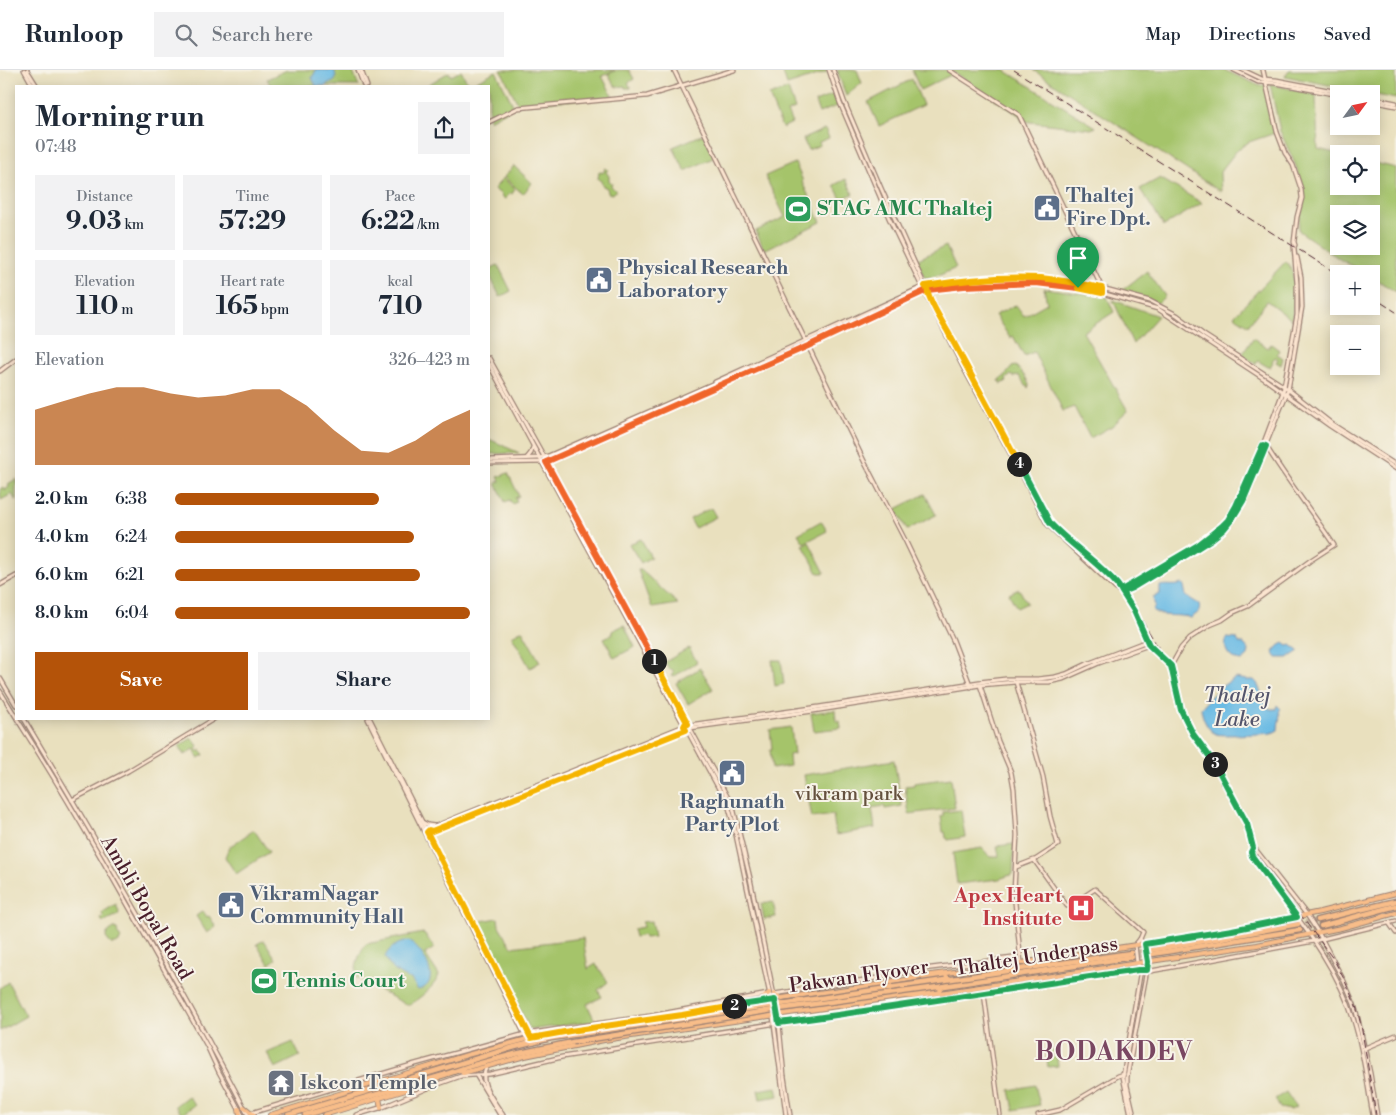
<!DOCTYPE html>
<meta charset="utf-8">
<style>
:root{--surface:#fff;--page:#f2f2f3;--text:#1f2937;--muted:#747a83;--line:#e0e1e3;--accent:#b45309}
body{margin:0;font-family:"Libre Bodoni",serif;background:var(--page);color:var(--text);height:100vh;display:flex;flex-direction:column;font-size:19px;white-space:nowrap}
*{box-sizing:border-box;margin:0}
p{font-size:16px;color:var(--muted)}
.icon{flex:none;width:28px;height:28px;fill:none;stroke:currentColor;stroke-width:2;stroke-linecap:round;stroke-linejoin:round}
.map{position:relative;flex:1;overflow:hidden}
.details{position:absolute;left:15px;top:15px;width:475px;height:635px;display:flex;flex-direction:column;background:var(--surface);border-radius:0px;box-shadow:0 2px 12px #0003}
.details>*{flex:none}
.needle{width:32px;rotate:57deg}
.fabs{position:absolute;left:1330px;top:15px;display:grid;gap:10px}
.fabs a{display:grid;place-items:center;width:50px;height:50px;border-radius:0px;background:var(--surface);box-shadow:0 2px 12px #0003;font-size:25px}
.pin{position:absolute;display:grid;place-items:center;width:42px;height:42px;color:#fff;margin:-51px -21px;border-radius:50% 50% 50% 0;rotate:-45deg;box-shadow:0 0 5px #0007}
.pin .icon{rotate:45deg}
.km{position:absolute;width:25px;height:25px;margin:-12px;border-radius:50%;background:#222;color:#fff;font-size:14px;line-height:25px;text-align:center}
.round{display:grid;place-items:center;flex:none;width:52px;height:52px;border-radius:0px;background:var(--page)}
.overview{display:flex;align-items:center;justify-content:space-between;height:85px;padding:0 20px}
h1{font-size:28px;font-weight:700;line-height:38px}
.figures{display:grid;grid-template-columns:repeat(3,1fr);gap:8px;height:85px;padding:5px 20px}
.figures div{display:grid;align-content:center;border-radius:0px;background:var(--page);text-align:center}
.figures b{font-size:25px;font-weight:700}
.figures small{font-size:14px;font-weight:400}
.figures p{font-size:14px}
.chart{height:140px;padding:10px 20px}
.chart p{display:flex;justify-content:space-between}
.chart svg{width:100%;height:90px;margin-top:5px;fill:var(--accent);opacity:.7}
.primary-button{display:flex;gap:10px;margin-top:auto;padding:10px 20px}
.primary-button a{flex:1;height:58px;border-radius:0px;background:var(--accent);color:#fff;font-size:20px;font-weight:700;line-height:58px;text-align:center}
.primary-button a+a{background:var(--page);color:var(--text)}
ul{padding:0 20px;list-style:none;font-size:16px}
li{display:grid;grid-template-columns:80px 60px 1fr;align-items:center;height:38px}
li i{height:12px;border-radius:6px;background:var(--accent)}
header{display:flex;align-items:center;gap:30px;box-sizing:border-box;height:70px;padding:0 25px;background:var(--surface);border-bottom:1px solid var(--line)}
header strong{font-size:24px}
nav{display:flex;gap:28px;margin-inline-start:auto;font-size:18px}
.search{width:350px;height:45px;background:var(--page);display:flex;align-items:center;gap:12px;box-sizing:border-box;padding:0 18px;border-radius:0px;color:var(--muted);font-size:19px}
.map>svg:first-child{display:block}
</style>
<header>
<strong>Runloop</strong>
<div class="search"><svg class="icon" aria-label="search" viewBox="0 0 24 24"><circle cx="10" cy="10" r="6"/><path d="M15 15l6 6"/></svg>Search here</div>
<nav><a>Map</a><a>Directions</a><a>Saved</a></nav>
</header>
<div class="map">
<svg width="1396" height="1045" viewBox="0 0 1396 1045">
<rect width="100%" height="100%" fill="#f7f3e8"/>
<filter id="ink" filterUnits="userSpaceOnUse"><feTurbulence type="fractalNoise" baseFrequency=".02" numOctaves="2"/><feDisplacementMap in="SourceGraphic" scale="10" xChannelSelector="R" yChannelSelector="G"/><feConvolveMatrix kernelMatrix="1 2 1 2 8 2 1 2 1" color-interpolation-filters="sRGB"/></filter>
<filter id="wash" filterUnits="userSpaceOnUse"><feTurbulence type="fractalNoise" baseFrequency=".0096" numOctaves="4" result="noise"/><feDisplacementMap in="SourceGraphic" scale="20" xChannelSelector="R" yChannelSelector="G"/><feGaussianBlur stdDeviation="1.12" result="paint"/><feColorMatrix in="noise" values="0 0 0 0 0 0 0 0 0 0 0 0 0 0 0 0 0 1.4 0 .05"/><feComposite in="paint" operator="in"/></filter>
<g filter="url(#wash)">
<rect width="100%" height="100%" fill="#e9e0be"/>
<!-- green -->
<g fill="#a5c46b" stroke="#78724b" fill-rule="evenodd">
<path d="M287,0H352L359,16H271L267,9Z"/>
<path d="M501,0H615L602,6L613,27L518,34Z"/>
<path d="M617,0H629L634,9L628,13L631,18H625V16L616,17L608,4Z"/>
<path d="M782,0H826L827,2L787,15Z"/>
<path d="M837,0H857L862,13L846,26Z"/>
<path d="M912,0H946L953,4L920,20Z"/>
<path d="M950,0H1004L1096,57L1091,59L1022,51L1019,45Z"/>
<path d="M1033,0H1224L1260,16L1265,15L1275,63L1249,72L1238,79L1220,102L1221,122Z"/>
<path d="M1289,0H1396V29L1285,6Z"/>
<path d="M461,1L469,15L496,1L514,37L489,50V16H426L449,2L451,6Z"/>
<path d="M912,9L923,35L879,56L868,32Z"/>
<path d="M1270,14L1316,25L1318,79L1339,84V116H1371V92L1396,98V222L1371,206V204H1368L1341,190L1298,160L1303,128V116L1295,94L1280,61ZM1339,144H1371V176H1339Z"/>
<path d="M788,19L795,39L787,42L792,53L782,58L769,26Z"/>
<path d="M835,24L840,35L819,43L815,32Z"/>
<path d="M825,59L829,68L819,72L820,75L808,80L803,69Z"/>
<path d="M704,64L715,87L685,101L673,77Z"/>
<path d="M795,93L803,111L802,112L821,152L764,180L756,161L785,147L765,106Z"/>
<path d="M514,96L532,113L523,124L504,107Z"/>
<path d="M606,98L608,100L606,102L609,106V111L612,113L611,116L616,121L612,124L608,123L607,118L603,116L601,111L598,109L599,102L600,101L601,103L605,101L604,99Z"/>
<path d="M503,108L515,119L512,124L510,123L505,129L501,126L502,125L494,119Z"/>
<path d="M1160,108L1202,133L1164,156L1140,119Z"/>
<path d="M846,109L853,124L841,129L834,115Z"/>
<path d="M946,176L956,198L940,205L925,208L916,190Z"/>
<path d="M1286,191C1299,206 1293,232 1292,250L1267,231L1248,255L1234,246Z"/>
<path d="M498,195L511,221L500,227L489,204V199Z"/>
<path d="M1147,201L1165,226L1158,233L1121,221Z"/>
<path d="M1044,218L1107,227L1114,242L1083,262L1128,341L1112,356L1090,368L1074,337L1063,341L1034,282L1024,286L1013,266L1010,268L995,245L1016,235L1024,246L1047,233Z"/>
<path d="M1113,230L1158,246L1133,274Z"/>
<path d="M1253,268L1268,278L1271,274L1279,280L1277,284L1283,288L1281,295L1276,292L1278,289L1275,287L1272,291L1273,292L1270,297H1268L1258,291L1256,294L1242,285Z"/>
<path d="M1016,296L1026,308L1029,315L1028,318L1018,305L1014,307L1011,305L1006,309L1007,311L1001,314L999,310L1004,307L1012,297Z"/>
<path d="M489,369L519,383L489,384Z"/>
<path d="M508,403L519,426L515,428L517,432L512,434L510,430L505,432L496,413L500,411L498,407Z"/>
<path d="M16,409V431L12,424L1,430L0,419L3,417L5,420L9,417L8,414Z"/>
<path d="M925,424L936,445L907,460L896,439Z"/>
<path d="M711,438L716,447L695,458L690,449Z"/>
<path d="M821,451L827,461L804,473L798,464Z"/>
<path d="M641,469L651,487L641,493L629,474Z"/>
<path d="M809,472L825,503H818L803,475Z"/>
<path d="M638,500H641L678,534L652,538Z"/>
<path d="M1019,519L1027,533L1017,538L1009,524Z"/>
<path d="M624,555L635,577L614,588L604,568L613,564L612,561Z"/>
<path d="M522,560L540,592L530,598L512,566Z"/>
<path d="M689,578L697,592L673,607L672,604L674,602L672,599L670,600L665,592Z"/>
<path d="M772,590H781L784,614L775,616Z"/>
<path d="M700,598L713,619L688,634L676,613Z"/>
<path d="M835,640L836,651H840L841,658L814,661L811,643Z"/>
<path d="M791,657L794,684L789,685L790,696L772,699L770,679H772L770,660Z"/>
<path d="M192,668L198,676L196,678L198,682L201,680L204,685L198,688L194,679L184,685L179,676Z"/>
<path d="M894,690L902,736L885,739L884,736L872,738L875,758L836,765L833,745L812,748L804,705Z"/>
<path d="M951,708L955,738L909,744L905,716L914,715V713Z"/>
<path d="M961,740L965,767L948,770L947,768H946L945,762H943L941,746H943V742Z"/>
<path d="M254,760L269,782L236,804L225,787L229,777Z"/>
<path d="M1014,774L1013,804L999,809L957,814L953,783L982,778L990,787H998L999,786L997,776Z"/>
<path d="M773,832L776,847L764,849L761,834Z"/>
<path d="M116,834L119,842L118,845L103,852L101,849L104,847L102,844L103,842Z"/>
<path d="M203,841L207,847L209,846L216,857L207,863L196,846Z"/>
<path d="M498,848L499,856L512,877L583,868L588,899L596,894L608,912L598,920L602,927L587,934L595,951L530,960L476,852Z"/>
<path d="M651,851L654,867L645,868L644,865L635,867L633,859L643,857L642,852Z"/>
<path d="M114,858H116L118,861L117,863L121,868C120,873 116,875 111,874L106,868C106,862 110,861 114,858Z"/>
<path d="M423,863L425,864L434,878L425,884L439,905C434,918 420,927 410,935L405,934L355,907C355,897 359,882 366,874Z"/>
<path d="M264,870L276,889L269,894L257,874Z"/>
<path d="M8,912L26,946L0,961V918Z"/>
<path d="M293,972L300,986L275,998L267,983Z"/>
<path d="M1056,979L1058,996L1048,997L1046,980Z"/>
<path d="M1035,1015L1040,1035L1014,1040L1010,1020Z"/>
<path d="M777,1017L779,1026L760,1029L758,1020Z"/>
<path d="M1286,1022L1296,1037L1291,1040L1280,1038L1275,1029Z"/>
<path d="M188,1026L195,1035L182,1044L175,1036Z"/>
</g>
<!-- water -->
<g fill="#68bae4" stroke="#596c88">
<path d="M316,0H334C336,3 337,11 333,12C332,13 330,13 328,13L326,16H316L312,8Z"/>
<path d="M1182,514L1184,516L1186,526L1199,534C1201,543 1197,543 1191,548C1178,543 1163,549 1152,540L1155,537L1153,527L1160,524V516C1167,514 1174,517 1182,514Z"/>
<path d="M1227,568L1237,569L1239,573L1244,574L1249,580L1248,586L1242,591C1230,590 1222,580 1227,568Z"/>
<path d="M1284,573L1288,576L1291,575L1299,581L1288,588H1277L1273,582L1277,577Z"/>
<path d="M1235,608L1247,610H1254L1257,613L1262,625L1264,627L1267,637L1270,639H1276L1277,635L1281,639L1279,641C1281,647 1278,653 1278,660C1274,662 1275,662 1271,663C1265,664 1219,666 1216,664C1207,660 1202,647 1201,638C1213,624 1219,617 1235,608Z"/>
<path d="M409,871C423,880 444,914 418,920L411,909C399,906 390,898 385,887C389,877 400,872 409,871Z"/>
</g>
</g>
<g filter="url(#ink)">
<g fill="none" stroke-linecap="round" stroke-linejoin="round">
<!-- highway-tunnel -->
<g stroke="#c9b9a1" stroke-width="4.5" stroke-dasharray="4.5 2" stroke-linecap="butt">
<path d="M1299,854L1318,850"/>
<path d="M1300,860L1321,856"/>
<path d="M1131,883L1150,880"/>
<path d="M1132,887L1152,884"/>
</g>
<!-- secondary casing -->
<g stroke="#9a8074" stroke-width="5.5">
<g id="secondary">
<path d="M24,0L33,16"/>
<path d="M27,0L37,16"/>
<path d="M358,0L364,16"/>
<path d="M361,0L367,16"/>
<path d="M674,0L865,393L906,472L953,570L971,617"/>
<path d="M833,0L844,31L881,118L925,216L970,210L1042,208L1102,218L1150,231L1177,245L1204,265L1285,317L1332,354L1396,395"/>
<path d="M949,0L1019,45L1102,218V223"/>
<path d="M1234,0L1258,12L1276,13L1339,25"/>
<path d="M1243,0L1262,9L1276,10L1349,24"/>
<path d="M1371,28L1396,33"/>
<path d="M1371,31L1396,36"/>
<path d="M489,52L518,38L647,26L734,0"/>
<path d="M489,288L547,392L688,654"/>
<path d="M489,294L684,655"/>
<path d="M0,301L16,289"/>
<path d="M715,312L922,217L889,148L840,33L829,0"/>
<path d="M717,316L808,276L924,221L963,297L1022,405L1047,454L1116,519L1121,522"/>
<path d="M527,388L531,383L533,377"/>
<path d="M489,390L539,388L548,386L712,314"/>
<path d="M489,393L547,392L714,318"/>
<path d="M0,515L16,506"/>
<path d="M1122,522L1127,516L1198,475L1216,462L1228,450L1236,436L1258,388L1283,322L1297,245V214L1294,177L1295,175L1294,172L1297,147L1302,128L1301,119L1293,95L1285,83L1277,62L1263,0"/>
<path d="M1122,522L1132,518L1213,468L1227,455L1243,431L1288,320L1302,237L1301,207L1297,187"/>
<path d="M1171,596L1181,578L1190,568L1210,555L1222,550L1232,543L1248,536L1311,490L1334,475C1312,442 1287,410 1266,376"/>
<path d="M0,608L16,635"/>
<path d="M1016,612L1043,707L1050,746L1058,775L1035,790"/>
<path d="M980,615L998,671L1011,702L1014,719L1017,765L1014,822L1021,893"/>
<path d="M0,621L16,647"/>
<path d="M17,649C85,755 145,866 207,976L219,1002L242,1045"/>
<path d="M24,649C102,779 178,910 248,1045"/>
<path d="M368,649L529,973"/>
<path d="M370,649L534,973"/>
<path d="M689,655L819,637L979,612L1006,609H1038L1055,607L1066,604L1087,594L1147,571"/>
<path d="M690,658L813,641L980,615L1016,612H1049L1063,609L1099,593L1149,575"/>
<path d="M690,658L733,737L750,808L776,935"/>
<path d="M687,660L725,730L729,738L734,756L771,930"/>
<path d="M72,730L128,701L214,649"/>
<path d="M422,752L428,755L435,756"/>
<path d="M429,760L432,761L686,660"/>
<path d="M426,762L431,758L460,746L684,656"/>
<path d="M1253,778L1251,782L1252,786C1289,839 1335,888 1354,951C1364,982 1367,1014 1373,1045"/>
<path d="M1016,797L1034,790L1067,836L1074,833L1095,819L1143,862L1140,869L1135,875L1137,893L1141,899L1123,1007L1131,1045"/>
<path d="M1389,853L1396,863"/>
<path d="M984,923L1000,1045"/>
<path d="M774,924L877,908L923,899L1013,888L1020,892"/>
<path d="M772,939L786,1045"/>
<path d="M778,944L784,1006L790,1045"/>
<path d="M779,953L865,942L889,937L1138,900L1151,901L1314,871L1396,851"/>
<path d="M1365,978L1396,965"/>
<path d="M488,996C475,1010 495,1032 503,1045"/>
<path d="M476,1005L500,1045"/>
<path d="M251,1043L415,994L525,964L650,946L768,924"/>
<path d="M356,1045L383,1037L433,1016L461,1006L490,1004L562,987L771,954"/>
<path d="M1038,1045L1060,1040L1118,1006L1124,1004"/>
<path d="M1134,1045L1127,1015V1007L1147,900C1148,890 1148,877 1140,869"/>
<path d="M1377,1045L1370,1003L1358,949L1354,934L1344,911L1318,862L1307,845L1256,780L1253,778L1247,754L1239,738L1224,714L1214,693L1193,664L1181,640L1175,611L1171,596L1149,575L1134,541L1119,515L1088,487L1057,460L1049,453L1025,403L965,295L927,220L964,216L1040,213L1102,223L1158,239L1266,310L1330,356L1396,399"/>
</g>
</g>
<!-- primary casing -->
<g stroke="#9a8074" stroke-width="6">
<g id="primary">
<path d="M924,909L945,906L951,909"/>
<path d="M774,924L782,929"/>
<path d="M908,926L940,920L943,916"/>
<path d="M761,931L769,923"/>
<path d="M861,942L863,932"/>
<path d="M460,1000L463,1003L525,986L604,970L906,926L913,927L1257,875L1341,858L1396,843"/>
<path d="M379,1028L381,1038"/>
<path d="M244,1037L254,1045"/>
<path d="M239,1039L240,1045"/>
<path d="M270,1045L467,985L527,969L555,963L682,945L746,933L883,914L932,905L1021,893L1232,860L1320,842L1396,823"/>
<path d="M324,1045L422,1015L438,1008"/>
</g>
</g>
<!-- highway casing -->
<g stroke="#9a8074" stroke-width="7">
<g id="highway">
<path d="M1318,850L1396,831"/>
<path d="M1321,856L1396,836"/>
<path d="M1150,880L1227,867L1298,854"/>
<path d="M1152,884L1300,860"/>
<path d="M945,910L1131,883"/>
<path d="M938,917L1132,887"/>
<path d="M288,1045L515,977L551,968L580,964"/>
<path d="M305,1045L444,1005L470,996L515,984L573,972"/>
</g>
</g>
<!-- secondary -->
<use href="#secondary" stroke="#fce5d0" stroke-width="3"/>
<!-- primary -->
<use href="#primary" stroke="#f8bd89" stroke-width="4"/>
<!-- highway -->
<use href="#highway" stroke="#f8bd89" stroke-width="4.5"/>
<!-- rail -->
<g stroke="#4a1f2b" stroke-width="1" stroke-dasharray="8 4" stroke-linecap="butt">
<path d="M1014,0L1339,205"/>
<path d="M1371,226L1396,242"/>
<path d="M965,296L1051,452L1116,515L1138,544L1166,590L1174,609L1182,641L1187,652L1211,685L1235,730L1245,745L1250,756L1253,778L1256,785L1334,890L1344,909L1356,936L1361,955L1376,1045"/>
</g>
<!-- highway-bridge casing -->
<g stroke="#9a8074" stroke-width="7" stroke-linecap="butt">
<g id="highway-bridge">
<path d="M580,964L874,920L945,910"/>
<path d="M573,972L779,939L938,917"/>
</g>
</g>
<!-- highway-bridge -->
<use href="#highway-bridge" stroke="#f8bd89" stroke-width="4.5"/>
</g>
</g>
<g fill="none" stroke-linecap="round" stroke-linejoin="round" filter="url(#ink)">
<!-- split-1 casing -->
<g stroke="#fff" stroke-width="10">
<path id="split-1" d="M654,591L546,392L808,276L927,220L964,216L1036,213L1078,218"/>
</g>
<!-- split-2 casing -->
<g stroke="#fff" stroke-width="10">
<path id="split-2" d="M654,591L688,654H685L684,656L686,660L432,761L429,760L427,762L531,968L570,961L682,945L734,936"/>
</g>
<!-- split-3 casing -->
<g stroke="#fff" stroke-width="10">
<path id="split-3" d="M734,936L775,930L779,953C899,937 1018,917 1138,900H1147L1148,892L1145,874L1232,860L1297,847L1252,786L1251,782L1253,778L1247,754L1215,694"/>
</g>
<!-- split-4 casing -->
<g stroke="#fff" stroke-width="10">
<path id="split-4" d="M1019,394L1050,453C1066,470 1086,484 1104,501C1111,508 1118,513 1122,522L1125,518L1198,475L1222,456L1228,450L1236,436L1263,375L1266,376L1243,431L1232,449L1224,459L1213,468L1188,484L1132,518L1122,522L1134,541L1149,575L1171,596L1181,640L1193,664L1215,694"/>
</g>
<!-- split-5 casing -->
<g stroke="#fff" stroke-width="10">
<path id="split-5" d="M1019,394C995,350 972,306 948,262C942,251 928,230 927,218L925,216C960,210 1005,206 1041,208C1061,210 1082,214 1102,218V223L1078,218"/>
</g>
<!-- split-1 -->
<use href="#split-1" stroke="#f0652b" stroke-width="6"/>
<!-- split-2 -->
<use href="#split-2" stroke="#f5b400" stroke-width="6"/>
<!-- split-3 -->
<use href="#split-3" stroke="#22a559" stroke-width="6"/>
<!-- split-4 -->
<use href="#split-4" stroke="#22a559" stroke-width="6"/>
<!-- split-5 -->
<use href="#split-5" stroke="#f5b400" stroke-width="6"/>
</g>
<!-- icons -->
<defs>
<g id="civic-square" transform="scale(1.4375)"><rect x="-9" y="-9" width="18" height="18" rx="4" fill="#5c6f8a" stroke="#f7f3e8"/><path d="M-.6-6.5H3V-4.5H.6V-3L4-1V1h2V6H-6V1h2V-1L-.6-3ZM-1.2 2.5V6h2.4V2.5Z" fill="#fff"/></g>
<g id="stadium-square" transform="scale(1.4375)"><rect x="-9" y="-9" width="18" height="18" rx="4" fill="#2e9e5b" stroke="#f7f3e8"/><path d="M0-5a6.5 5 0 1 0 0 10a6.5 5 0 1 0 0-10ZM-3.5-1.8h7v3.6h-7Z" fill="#fff"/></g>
<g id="hospital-square" transform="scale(1.4375)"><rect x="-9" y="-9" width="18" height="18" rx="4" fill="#e0444e" stroke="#f7f3e8"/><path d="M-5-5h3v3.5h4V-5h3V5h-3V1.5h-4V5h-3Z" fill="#fff"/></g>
<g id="temple-square" transform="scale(1.4375)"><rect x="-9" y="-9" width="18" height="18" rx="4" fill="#6b7280" stroke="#f7f3e8"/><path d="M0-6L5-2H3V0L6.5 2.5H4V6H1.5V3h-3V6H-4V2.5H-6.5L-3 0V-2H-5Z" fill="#fff"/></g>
</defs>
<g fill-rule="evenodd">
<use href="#civic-square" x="1047" y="138"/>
<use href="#stadium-square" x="798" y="139"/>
<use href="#civic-square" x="599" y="210"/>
<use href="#civic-square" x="732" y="703"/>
<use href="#civic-square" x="231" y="835"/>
<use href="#hospital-square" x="1081" y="838"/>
<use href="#stadium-square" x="264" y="911"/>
<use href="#temple-square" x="281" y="1013"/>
</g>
<g text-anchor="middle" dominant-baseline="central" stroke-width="4" stroke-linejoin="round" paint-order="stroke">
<!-- service labels -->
<g font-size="20" font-weight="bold" fill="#4e5e75" stroke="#f7f3e8" text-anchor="start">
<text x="1066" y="126">Thaltej<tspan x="1066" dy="23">Fire Dpt.</tspan></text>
<text x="618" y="198">Physical Research<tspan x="618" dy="23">Laboratory</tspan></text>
<text x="732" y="732" text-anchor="middle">Raghunath<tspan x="732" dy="23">Party Plot</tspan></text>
<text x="250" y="824">VikramNagar<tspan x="250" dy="23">Community Hall</tspan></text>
</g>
<!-- leisure labels -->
<g font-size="20" font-weight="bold" fill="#27864d" stroke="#f7f3e8" text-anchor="start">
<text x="817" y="139">STAG AMC Thaltej</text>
<text x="283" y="911">Tennis Court</text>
</g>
<!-- park labels -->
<g font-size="20" fill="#65513e" stroke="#f7f3e8">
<text x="849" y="724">vikram park</text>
</g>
<!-- health labels -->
<g font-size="20" font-weight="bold" fill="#be3a42" stroke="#f7f3e8" text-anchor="end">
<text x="1062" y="826">Apex Heart<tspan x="1062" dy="23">Institute</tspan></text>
</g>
<!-- street labels -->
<g font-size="20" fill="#4a1f2b" stroke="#f7f3e8">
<text transform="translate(146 838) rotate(60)">Ambli Bopal Road</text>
<text transform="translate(1036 887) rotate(-9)">Thaltej Underpass</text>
<text transform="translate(859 907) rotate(-8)">Pakwan Flyover</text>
</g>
<!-- worship labels -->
<g font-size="20" font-weight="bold" fill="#5b616d" stroke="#f7f3e8" text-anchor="start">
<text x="300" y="1013">Iskcon Temple</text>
</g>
<!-- water labels -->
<g font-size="21" font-style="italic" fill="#54556c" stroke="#f7f3e8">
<text x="1237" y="626">Thaltej<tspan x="1237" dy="24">Lake</tspan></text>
</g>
<!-- district labels -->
<g font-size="25" font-weight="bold" letter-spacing="1" fill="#7a4762" stroke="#f7f3e8">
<text x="1114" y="982">BODAKDEV</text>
</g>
</g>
</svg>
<div class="fabs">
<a><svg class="needle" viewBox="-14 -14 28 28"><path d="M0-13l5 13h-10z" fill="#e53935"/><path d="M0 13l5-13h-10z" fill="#747a83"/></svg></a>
<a><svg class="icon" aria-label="locate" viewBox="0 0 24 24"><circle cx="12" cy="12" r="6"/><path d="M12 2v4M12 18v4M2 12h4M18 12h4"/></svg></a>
<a><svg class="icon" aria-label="layers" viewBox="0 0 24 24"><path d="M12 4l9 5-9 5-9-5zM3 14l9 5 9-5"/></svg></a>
<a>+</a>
<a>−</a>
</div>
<div class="pin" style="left:1078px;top:218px;background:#1e9e55"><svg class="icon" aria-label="arrive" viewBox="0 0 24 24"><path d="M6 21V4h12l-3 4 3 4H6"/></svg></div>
<b class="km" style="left:654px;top:591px">1</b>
<b class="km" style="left:734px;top:936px">2</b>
<b class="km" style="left:1215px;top:694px">3</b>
<b class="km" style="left:1019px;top:394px">4</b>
<section class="details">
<div class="overview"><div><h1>Morning run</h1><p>07:48</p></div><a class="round"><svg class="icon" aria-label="share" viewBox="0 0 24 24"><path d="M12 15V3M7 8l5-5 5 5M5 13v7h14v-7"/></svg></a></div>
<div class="figures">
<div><p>Distance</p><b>9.03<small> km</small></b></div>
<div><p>Time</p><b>57:29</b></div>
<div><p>Pace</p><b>6:22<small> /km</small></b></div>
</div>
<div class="figures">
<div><p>Elevation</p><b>110<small> m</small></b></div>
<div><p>Heart rate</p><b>165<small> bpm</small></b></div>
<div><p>kcal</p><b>710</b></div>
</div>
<div class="chart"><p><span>Elevation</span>326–423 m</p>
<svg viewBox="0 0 160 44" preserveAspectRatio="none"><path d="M0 44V17L10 13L20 9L30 6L40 6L50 9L60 11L70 10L80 7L90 7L100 15L110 27L120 37L130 38L140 32L150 23L160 17V44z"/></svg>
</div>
<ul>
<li><b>2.0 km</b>6:38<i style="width:69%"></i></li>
<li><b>4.0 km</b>6:24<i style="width:81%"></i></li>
<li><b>6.0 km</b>6:21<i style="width:83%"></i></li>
<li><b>8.0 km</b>6:04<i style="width:100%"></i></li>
</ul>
<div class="primary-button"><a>Save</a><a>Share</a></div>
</section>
</div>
